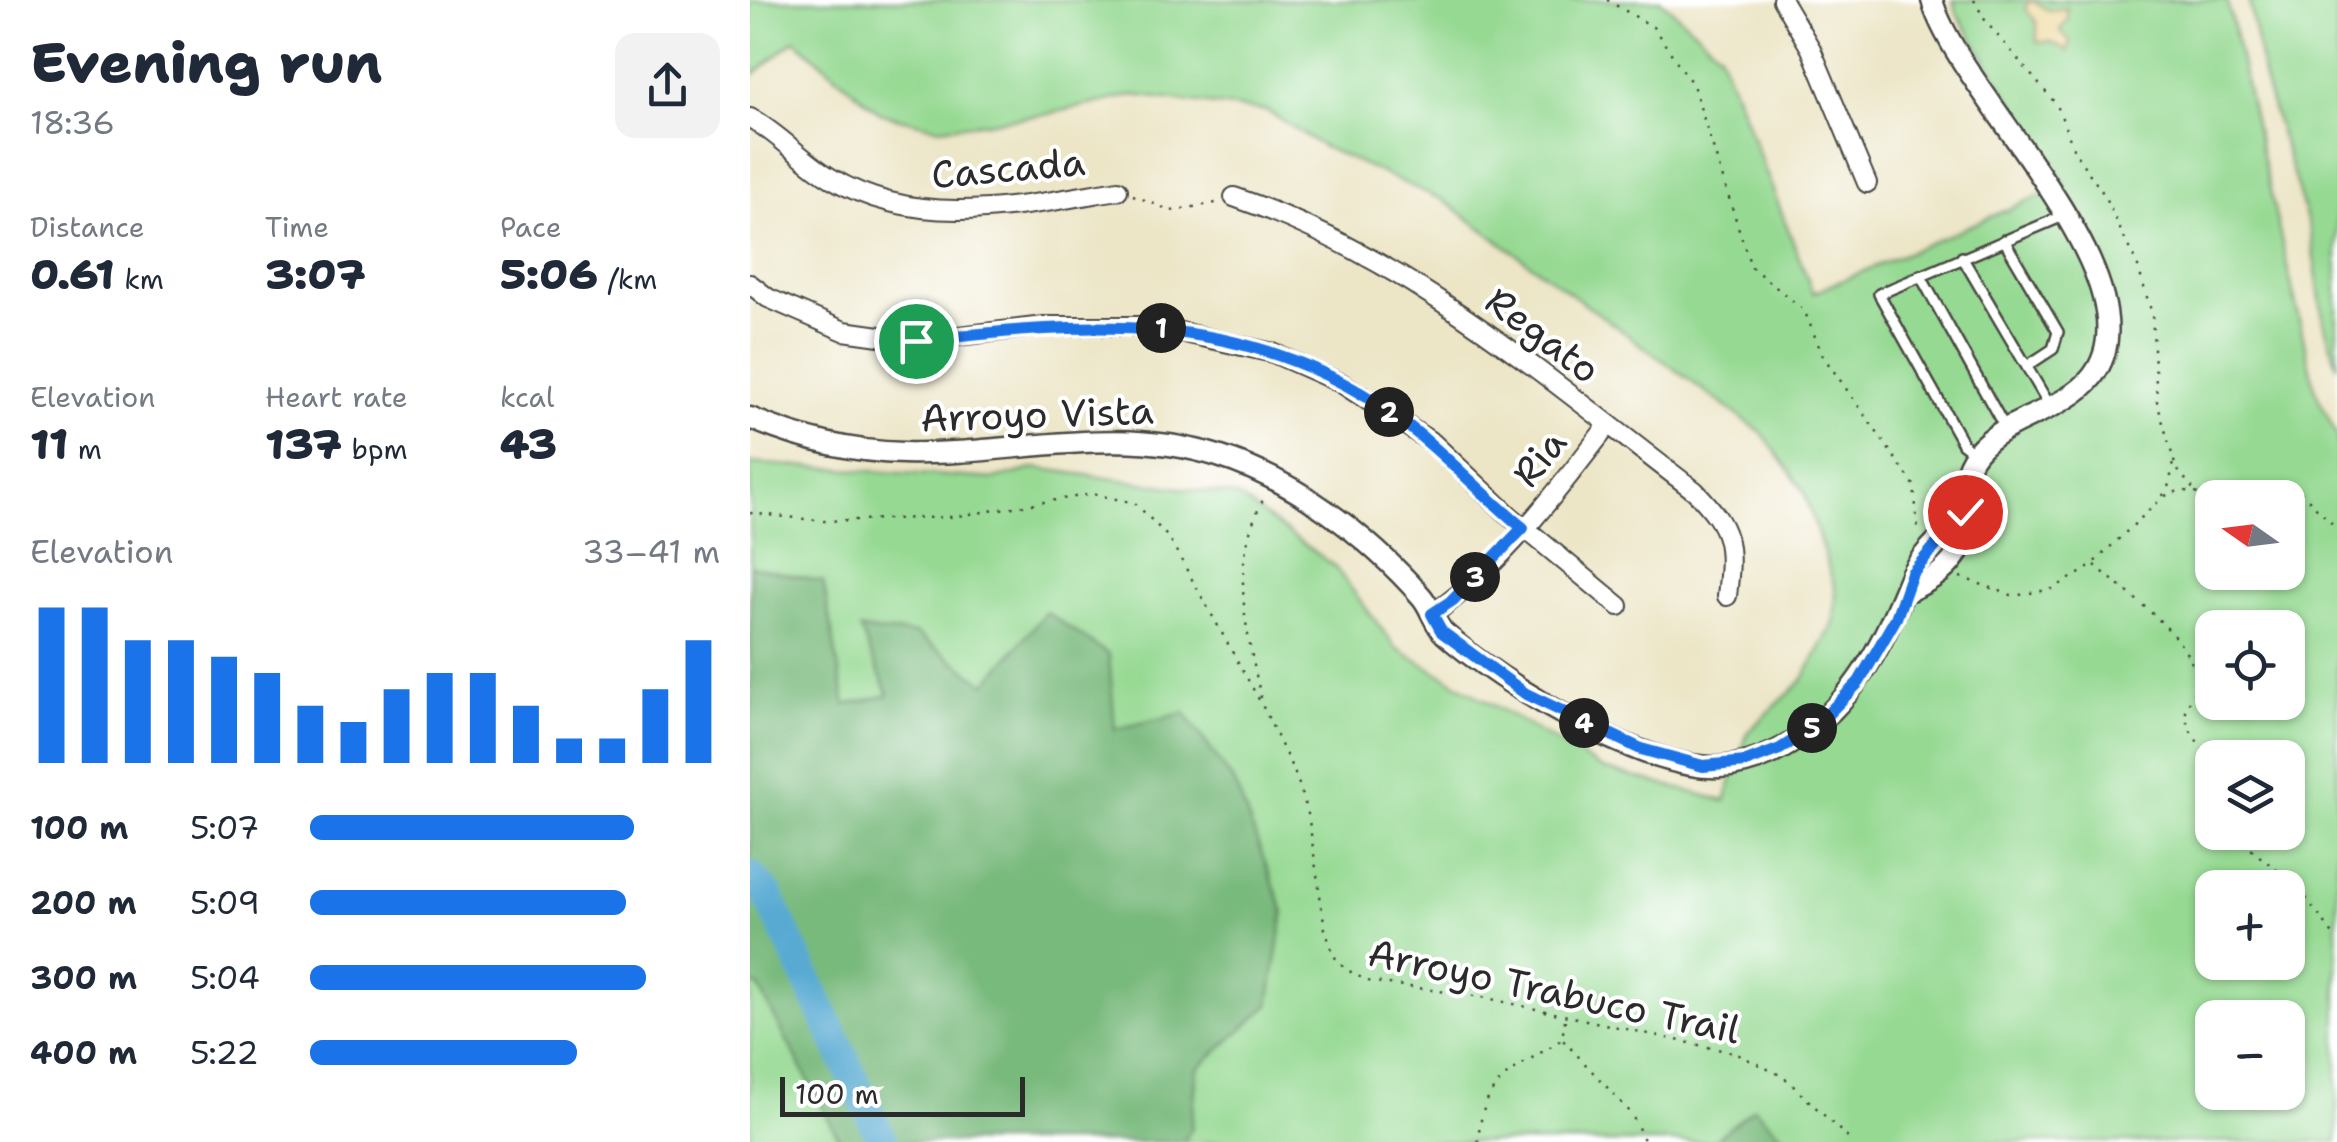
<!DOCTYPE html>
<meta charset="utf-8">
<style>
:root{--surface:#fff;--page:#f2f2f3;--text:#1f2937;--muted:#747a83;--accent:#1a73e8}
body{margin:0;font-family:"Shantell Sans",sans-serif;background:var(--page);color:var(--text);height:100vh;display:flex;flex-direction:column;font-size:38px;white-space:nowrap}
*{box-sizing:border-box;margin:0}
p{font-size:32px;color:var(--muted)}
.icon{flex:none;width:55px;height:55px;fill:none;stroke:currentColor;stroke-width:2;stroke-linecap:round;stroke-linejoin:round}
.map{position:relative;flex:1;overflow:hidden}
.drawer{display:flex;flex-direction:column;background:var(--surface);width:750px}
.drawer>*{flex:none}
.needle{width:65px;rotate:284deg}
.buttons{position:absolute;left:1445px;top:480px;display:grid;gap:20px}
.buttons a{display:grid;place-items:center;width:110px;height:110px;border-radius:20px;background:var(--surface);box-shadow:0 2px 8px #0004;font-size:50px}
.scale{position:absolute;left:30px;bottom:25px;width:245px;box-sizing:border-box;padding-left:10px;border:5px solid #2b2b2b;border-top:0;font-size:28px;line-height:35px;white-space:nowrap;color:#2b2b2b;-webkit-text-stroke:8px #fff;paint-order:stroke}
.pin{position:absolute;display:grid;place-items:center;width:85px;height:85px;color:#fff;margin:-42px;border:5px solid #fff;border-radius:50%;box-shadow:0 2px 10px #0007}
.km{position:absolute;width:50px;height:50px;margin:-25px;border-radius:50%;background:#222;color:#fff;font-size:28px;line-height:50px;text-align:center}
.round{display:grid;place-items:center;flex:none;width:105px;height:105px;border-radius:20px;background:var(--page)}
.headline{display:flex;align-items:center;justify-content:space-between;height:170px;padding:0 30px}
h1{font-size:55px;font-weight:800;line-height:75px}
.figures{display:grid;grid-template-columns:repeat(3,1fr);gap:15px;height:170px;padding:10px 30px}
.figures div{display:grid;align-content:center}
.figures b{font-size:42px;font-weight:800}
.figures small{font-size:28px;font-weight:400}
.figures p{font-size:28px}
.chart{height:280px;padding:20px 30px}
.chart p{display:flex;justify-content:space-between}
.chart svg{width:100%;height:180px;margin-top:10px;stroke:var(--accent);stroke-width:6}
ul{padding:0 30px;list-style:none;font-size:32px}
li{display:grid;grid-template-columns:160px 120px 1fr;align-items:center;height:75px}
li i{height:25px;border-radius:12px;background:var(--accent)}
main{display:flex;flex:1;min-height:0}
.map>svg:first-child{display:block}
</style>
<main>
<section class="drawer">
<div class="headline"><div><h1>Evening run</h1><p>18:36</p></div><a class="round"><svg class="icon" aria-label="share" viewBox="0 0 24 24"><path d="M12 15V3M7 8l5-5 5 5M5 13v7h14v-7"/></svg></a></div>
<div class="figures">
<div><p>Distance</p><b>0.61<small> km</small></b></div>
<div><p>Time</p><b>3:07</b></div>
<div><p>Pace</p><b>5:06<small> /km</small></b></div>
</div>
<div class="figures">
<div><p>Elevation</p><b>11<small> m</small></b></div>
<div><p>Heart rate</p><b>137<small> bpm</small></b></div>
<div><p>kcal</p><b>43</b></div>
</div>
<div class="chart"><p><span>Elevation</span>33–41 m</p>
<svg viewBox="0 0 160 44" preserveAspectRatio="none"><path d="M5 44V6M15 44V6M25 44V14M35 44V14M45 44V18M55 44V22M65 44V30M75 44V34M85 44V26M95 44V22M105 44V22M115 44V30M125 44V38M135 44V38M145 44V26M155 44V14"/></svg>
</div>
<ul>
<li><b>100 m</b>5:07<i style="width:79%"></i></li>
<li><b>200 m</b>5:09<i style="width:77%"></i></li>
<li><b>300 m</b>5:04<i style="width:82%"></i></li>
<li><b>400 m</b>5:22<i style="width:65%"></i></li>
</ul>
</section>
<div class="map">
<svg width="1587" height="1142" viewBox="0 0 1587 1142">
<rect width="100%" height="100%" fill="#fff"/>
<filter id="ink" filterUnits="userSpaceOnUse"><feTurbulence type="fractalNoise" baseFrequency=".01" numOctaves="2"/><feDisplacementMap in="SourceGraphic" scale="20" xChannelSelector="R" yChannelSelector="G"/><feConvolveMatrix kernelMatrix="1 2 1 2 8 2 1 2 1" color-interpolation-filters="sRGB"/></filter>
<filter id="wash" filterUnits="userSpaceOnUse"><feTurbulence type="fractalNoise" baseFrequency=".0048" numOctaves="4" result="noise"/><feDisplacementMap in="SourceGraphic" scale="40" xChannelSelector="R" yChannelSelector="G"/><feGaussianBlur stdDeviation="2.25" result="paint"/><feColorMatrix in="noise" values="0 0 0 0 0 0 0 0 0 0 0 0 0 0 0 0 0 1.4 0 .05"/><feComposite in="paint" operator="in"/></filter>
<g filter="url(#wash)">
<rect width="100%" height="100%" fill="#ece5c6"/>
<!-- green -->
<g fill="#95d992" stroke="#60825e" stroke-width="2.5" fill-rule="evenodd">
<path d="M0,0H911L969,52L1063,293L1315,185L1207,14L1203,0H1477L1565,390L1587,436V1142H1039L1004,1108L962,1142H433L441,1129L447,1069L519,1005L365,729L236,684L166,634L111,630L139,695L95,706L73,582L0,566V463L245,479L286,468L487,496L584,566L646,648L853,769L975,801L998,732L1052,681L1084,623L1086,591L1054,491L1012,433L693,200L573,147L517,111L383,95L294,115L190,128L130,113L45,40L0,77ZM1462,498H1538V572H1462ZM1462,628H1538V702H1462ZM1462,758H1538V832H1462ZM1462,888H1538V962H1462ZM1462,1018H1538V1092H1462Z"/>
<path d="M1499,0H1587V367L1573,319L1560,230L1514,80Z"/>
<path d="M0,984L8,986L91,1142H0Z"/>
</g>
<!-- forest -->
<g fill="#78b97c" stroke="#527254" stroke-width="2.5">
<path d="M0,566L73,582L95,705L139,695L110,630L166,634L236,684L296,612L359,655L365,729L435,713L485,784L534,912L519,1005L447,1069L441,1129L433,1142H91L8,986L0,984Z"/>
<path d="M1004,1108L1039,1142H962Z"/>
</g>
<!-- sand -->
<path fill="#eeda9e" stroke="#8c8264" stroke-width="2.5" d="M1280,0L1300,11L1317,8V20L1310,30L1320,41L1318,51L1301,42H1287V23L1275,8Z"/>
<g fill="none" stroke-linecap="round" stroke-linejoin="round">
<!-- river -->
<path stroke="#58aad3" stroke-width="30" d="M0,876L17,893L133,1142"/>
</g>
</g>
<g filter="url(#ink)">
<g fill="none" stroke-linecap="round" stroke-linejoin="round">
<!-- service casing -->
<g stroke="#484742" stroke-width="14">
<g id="service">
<path d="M1254,240L1308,332L1303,349L1277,366"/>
<path d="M1212,257L1300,406"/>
<path d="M1170,275L1255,428"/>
<path d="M1225,453L1213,444L1129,294L1313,216"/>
</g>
</g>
<!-- minor casing -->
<g stroke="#484742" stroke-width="22">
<g id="minor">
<path d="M1032,0L1061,49L1117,183"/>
<path d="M0,118C30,134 52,161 81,178C170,231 271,206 368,190"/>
<path d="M484,197C660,257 799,380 945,491C982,529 983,544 977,596"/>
<path d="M0,284L18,298L94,331L165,341L294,326H404L523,353L591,383L683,443L760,516L869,606"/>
<path d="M683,614C751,566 807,492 858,425"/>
</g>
</g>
<!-- tertiary casing -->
<g stroke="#484742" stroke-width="25">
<g id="tertiary">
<path d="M0,418C49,439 100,452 154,453C260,456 363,423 468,456C545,480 618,536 671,596C681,607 684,624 695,634C751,684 894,771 970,767C1004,765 1039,748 1065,726C1114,686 1138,631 1161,575C1171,553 1199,531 1215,512"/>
<path d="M1158,591C1254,550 1190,497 1227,452C1256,417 1314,412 1342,377C1416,283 1205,90 1182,0"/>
</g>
</g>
<!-- path -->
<g stroke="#484742" stroke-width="2.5" stroke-dasharray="2.5 8" stroke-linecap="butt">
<path d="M857,0L903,27L943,85L1001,267L1054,310L1073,356L1164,485L1168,530"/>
<path d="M1224,0L1236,22L1307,105L1325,153L1353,193L1388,267L1402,314L1407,402L1426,468L1445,491"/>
<path d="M383,195L421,211L466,203"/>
<path d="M1415,496L1431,490L1466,498"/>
<path d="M1481,498C1554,475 1534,479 1587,528"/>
<path d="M0,513L74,521L202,517L343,494L385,503L419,538L512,705L547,778L558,814L575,929L584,956L594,968L617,981L732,997L985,1053L1034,1077L1102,1142"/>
<path d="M1345,565C1376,593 1425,625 1442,664C1462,707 1405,697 1462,759"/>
<path d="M1210,577L1264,596L1302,589L1337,569L1411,499L1420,483L1423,461"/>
<path d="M511,698C496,628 478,564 514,498"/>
<path d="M1489,832L1503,851L1548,887L1587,940"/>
<path d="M815,1020L812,1039L881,1113L895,1142"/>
<path d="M728,1142C733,1076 762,1073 812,1039"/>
</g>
<!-- service -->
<use href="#service" stroke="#fff" stroke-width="9"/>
<!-- minor -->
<use href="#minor" stroke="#fff" stroke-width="18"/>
<!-- tertiary -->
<use href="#tertiary" stroke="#fff" stroke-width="20"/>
</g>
</g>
<g fill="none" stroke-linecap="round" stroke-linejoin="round" filter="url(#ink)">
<!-- route casing -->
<g stroke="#fff" stroke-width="20">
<path id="route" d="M166,341C334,321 495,309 641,413C689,447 728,491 773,528L703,600L682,614L692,632L776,694L891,749L953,766L996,762L1030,749L1066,726L1109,682L1146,618L1162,573L1215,512"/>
</g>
<!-- route -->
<use href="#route" stroke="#1a73e8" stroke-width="12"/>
</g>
<g text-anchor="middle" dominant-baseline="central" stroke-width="8" stroke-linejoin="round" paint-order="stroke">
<!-- street labels -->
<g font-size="38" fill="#2b2b2b" stroke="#fff">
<text transform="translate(258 168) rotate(-5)">Cascada</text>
<text transform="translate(793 335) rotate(37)">Regato</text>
<text transform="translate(287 414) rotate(-2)">Arroyo Vista</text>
<text transform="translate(789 458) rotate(-51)">Ria</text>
<text transform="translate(804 991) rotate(12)">Arroyo Trabuco Trail</text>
</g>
</g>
</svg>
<div class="buttons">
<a><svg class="needle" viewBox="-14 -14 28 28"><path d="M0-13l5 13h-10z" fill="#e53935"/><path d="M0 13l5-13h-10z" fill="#747a83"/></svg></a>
<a><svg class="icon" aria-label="locate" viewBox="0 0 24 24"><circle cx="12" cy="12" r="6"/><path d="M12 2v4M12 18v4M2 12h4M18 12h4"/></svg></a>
<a><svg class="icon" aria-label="layers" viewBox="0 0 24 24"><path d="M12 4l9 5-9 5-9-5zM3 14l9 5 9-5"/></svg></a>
<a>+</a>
<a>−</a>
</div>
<div class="scale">100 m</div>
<div class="pin" style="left:166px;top:341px;background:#1e9e55"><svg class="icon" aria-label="arrive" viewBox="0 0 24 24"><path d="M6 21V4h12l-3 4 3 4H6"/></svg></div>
<div class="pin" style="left:1215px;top:512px;background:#d93025"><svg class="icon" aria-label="check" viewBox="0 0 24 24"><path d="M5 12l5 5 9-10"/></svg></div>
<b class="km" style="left:411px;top:328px">1</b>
<b class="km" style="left:639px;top:412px">2</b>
<b class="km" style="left:725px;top:577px">3</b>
<b class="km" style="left:834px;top:723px">4</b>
<b class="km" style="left:1062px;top:728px">5</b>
</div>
</main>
